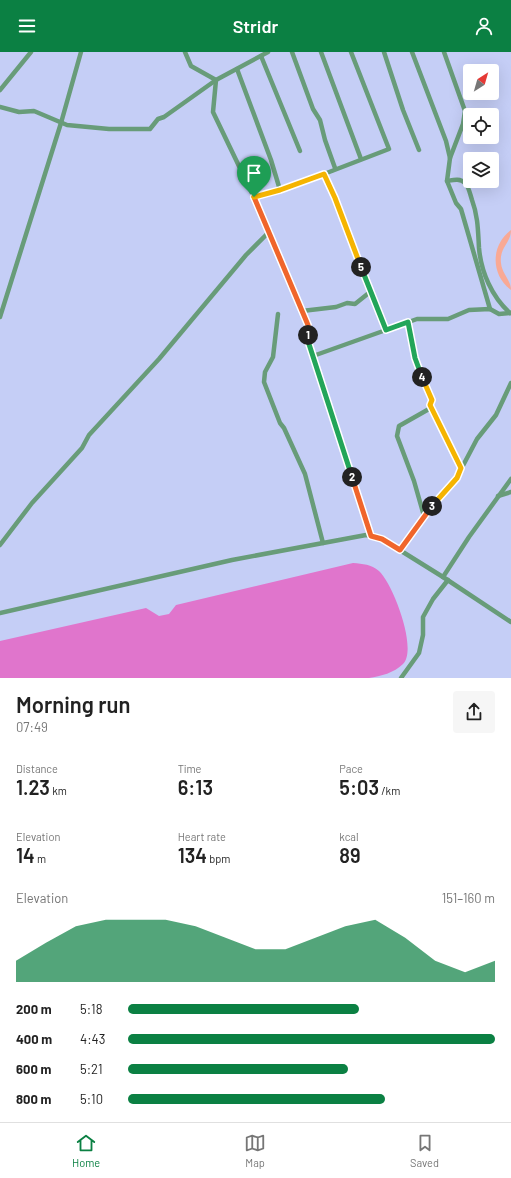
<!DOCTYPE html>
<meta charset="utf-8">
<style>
:root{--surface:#fff;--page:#f6f6f6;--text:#222;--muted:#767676;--line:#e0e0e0;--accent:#0b8043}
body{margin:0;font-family:Barlow,sans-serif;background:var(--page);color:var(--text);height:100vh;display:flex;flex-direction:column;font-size:15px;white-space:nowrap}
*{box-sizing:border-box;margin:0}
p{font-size:13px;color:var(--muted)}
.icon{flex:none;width:22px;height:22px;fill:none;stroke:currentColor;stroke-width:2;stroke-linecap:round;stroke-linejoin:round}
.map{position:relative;height:626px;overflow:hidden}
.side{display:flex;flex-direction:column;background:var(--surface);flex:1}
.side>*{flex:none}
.needle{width:26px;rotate:37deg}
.controls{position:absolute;left:463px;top:12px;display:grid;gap:8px}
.controls a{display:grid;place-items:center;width:36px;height:36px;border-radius:4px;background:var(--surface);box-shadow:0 4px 16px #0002;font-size:20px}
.pin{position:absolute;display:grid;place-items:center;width:34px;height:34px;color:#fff;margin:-41px -17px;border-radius:50% 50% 50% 0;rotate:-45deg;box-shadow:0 0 4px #0007}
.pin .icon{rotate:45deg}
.km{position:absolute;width:20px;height:20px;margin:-10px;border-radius:50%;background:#222;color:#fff;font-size:11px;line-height:20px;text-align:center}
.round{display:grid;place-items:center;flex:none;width:42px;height:42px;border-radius:4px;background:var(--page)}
.summary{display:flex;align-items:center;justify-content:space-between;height:68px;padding:0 16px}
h1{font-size:22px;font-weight:600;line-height:30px}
.figures{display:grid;grid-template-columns:repeat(3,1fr);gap:6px;height:68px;padding:4px 16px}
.figures div{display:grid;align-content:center}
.figures b{font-size:20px;font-weight:600}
.figures small{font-size:11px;font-weight:400}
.figures p{font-size:11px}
.chart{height:112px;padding:8px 16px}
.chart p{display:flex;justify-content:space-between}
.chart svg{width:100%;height:72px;margin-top:4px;fill:var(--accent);opacity:.7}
ul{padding:0 16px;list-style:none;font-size:13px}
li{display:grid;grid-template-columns:64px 48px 1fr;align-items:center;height:30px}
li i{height:10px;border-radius:5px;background:var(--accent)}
header{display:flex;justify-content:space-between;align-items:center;height:52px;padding:0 16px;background:var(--accent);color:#fff;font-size:18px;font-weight:600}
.dock{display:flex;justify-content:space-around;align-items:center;height:56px;border-top:1px solid var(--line);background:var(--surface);font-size:11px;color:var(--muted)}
.dock a{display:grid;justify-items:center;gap:2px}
.dock .current{color:var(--accent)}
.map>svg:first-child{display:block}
</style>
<header><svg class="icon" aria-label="menu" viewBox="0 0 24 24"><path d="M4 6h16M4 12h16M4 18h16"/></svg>Stridr<svg class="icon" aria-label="person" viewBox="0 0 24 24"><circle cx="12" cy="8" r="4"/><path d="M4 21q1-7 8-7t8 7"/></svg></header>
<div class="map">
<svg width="511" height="626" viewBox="0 0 511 626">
<rect width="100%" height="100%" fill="#c5cef6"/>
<!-- green -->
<path fill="#f9a995" d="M511,178C511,191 499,196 501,211C502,222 511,228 511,238C491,223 490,194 511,178Z"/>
<!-- water -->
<path fill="#e075cc" d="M353,511C363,512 371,512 379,519C393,532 418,597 403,612C394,621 381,624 369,626H0V589L146,556L159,564L169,562L176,553Z"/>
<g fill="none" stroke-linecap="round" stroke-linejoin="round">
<!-- street -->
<g stroke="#689c79" stroke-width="4.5">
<path d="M185,0L191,14L216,28L213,60L262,162L308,273V289L371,484"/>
<path d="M292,0L313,57L320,68L325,88L335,116"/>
<path d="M321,0L361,107"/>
<path d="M351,0L389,97L324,122L335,146L386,278L417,267H448L469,258L490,257L499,262L511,261"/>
<path d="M384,0L403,58L419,98"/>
<path d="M412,0L446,89L450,106L447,129L456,151L461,157L490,257"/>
<path d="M444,0L465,59L463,72L450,106"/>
<path d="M261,4L300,99"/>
<path d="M237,17L271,108L280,138"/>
<path d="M0,38L31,0"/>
<path d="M0,55L19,60L34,59L67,73L109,77H150L158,67L164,65L216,28L268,0"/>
<path d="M447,129C453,128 460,126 465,131C469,135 470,142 472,148C478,164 478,179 479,196C481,220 492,245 510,261"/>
<path d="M254,145L280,138L324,122"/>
<path d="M302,259L336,255L347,251L355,252L370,240"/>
<path d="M278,262L273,305L265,320L264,330L280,371L284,376L305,422L323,491"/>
<path d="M0,265L61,71L81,0"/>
<path d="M408,270L415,306L432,348L429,357L399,374L397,384L414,429L424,464"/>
<path d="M313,304L386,278"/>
<path d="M430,353L461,416"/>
<path d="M498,444L511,440"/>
<path d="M0,493L32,451L82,396L89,383L159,307L246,203L270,179"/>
<path d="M400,498L445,438L457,425L477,387L496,363L511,331"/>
<path d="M443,525L469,485L511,427"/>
<path d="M0,561L232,508L366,483L382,487L443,525L511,570"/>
<path d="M401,626L419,601L423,583V565L433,547L448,528"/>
</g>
</g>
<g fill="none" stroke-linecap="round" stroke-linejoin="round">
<!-- split-1 casing -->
<g stroke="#fff" stroke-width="8">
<path id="split-1" d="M254,145L308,273V283"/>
</g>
<!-- split-2 casing -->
<g stroke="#fff" stroke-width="8">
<path id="split-2" d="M308,283V289L352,425"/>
</g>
<!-- split-3 casing -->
<g stroke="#fff" stroke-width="8">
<path id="split-3" d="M352,425L371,484L382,487L400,498L432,454"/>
</g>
<!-- split-4 casing -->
<g stroke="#fff" stroke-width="8">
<path id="split-4" d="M422,325L432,348L430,353L461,416L457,426L432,454"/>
</g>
<!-- split-5 casing -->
<g stroke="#fff" stroke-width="8">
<path id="split-5" d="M361,215L386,278L408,270L415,306L422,325"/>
</g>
<!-- split-6 casing -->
<g stroke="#fff" stroke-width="8">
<path id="split-6" d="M254,145L280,138L324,122L335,146L361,215"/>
</g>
<!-- split-1 -->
<use href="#split-1" stroke="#f0652b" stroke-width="5"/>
<!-- split-2 -->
<use href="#split-2" stroke="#22a559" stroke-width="5"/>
<!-- split-3 -->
<use href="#split-3" stroke="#f0652b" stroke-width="5"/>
<!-- split-4 -->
<use href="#split-4" stroke="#f5b400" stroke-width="5"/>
<!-- split-5 -->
<use href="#split-5" stroke="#22a559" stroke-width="5"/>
<!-- split-6 -->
<use href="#split-6" stroke="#f5b400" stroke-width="5"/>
</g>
</svg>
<div class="controls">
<a><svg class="needle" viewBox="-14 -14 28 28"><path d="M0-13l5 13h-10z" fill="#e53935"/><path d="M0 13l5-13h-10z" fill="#767676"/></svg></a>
<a><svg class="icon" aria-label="locate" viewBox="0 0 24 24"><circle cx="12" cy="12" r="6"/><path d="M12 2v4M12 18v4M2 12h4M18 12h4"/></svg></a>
<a><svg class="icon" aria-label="layers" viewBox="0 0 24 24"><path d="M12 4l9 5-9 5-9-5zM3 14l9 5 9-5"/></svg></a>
</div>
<div class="pin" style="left:254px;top:145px;background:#1e9e55"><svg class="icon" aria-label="arrive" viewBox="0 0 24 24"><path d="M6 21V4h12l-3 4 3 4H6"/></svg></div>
<b class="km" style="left:308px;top:283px">1</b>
<b class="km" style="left:352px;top:425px">2</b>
<b class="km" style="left:432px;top:454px">3</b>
<b class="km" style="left:422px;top:325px">4</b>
<b class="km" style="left:361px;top:215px">5</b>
</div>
<section class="side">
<div class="summary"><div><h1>Morning run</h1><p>07:49</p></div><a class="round"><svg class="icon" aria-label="share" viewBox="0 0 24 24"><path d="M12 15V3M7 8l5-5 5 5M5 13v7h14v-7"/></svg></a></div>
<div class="figures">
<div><p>Distance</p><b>1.23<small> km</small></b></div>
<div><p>Time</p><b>6:13</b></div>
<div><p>Pace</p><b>5:03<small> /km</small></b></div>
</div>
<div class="figures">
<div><p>Elevation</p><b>14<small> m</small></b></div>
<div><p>Heart rate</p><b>134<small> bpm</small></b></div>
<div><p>kcal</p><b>89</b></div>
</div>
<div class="chart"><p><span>Elevation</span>151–160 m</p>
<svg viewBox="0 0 160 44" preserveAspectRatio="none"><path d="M0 44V31L10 20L20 10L30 6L40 6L50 6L60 10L70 17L80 24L90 24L100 17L110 10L120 6L130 17L140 31L150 38L160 31V44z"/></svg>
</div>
<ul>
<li><b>200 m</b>5:18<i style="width:63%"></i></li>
<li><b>400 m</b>4:43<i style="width:100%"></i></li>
<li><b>600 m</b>5:21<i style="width:60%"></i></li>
<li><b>800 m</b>5:10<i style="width:70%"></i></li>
</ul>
</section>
<nav class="dock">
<a class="current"><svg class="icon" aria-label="home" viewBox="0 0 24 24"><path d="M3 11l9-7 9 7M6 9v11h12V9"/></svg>Home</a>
<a><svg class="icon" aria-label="map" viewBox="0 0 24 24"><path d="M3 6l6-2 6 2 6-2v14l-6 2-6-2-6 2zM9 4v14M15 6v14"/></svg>Map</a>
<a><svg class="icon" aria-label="saved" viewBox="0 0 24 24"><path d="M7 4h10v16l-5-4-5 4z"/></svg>Saved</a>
</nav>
